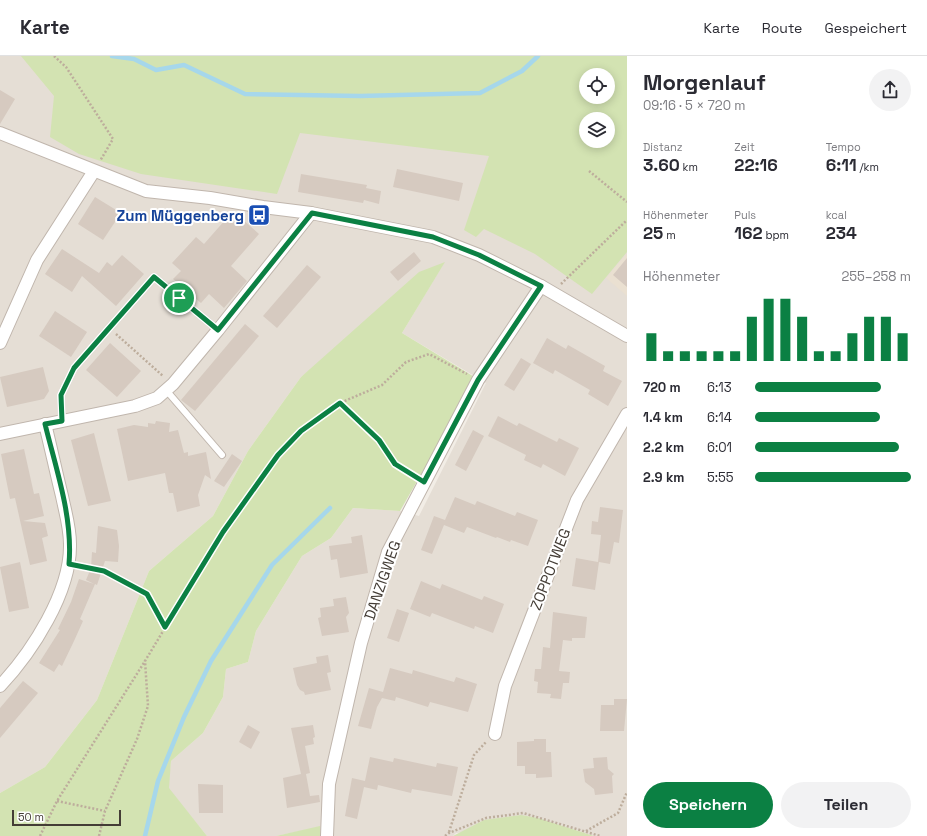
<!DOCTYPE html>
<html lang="de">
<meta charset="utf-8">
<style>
:root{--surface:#fff;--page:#f2f2f3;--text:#2b2b33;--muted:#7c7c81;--line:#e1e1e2;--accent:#0b8043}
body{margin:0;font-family:"Space Grotesk",sans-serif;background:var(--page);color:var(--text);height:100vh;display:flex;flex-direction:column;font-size:15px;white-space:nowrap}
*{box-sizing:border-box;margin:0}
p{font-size:13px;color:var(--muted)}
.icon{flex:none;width:22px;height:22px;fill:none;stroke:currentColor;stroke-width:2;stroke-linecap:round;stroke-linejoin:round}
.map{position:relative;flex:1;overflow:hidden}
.side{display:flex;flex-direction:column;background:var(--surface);width:300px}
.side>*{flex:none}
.fabs{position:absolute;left:579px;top:12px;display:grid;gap:8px}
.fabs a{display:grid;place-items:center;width:36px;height:36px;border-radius:50%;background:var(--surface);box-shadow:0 2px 10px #0003;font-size:20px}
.scale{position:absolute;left:12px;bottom:10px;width:109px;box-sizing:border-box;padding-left:4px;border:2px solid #443d36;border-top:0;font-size:11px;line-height:14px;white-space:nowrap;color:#443d36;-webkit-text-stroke:3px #fff;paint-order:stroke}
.pin{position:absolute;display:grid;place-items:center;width:34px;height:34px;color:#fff;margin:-17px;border:2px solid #fff;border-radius:50%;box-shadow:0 1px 4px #0007}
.round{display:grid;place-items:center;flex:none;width:42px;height:42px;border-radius:21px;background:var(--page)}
.head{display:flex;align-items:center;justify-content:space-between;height:68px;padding:0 16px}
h1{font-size:22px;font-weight:800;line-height:30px}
.metrics{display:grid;grid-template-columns:repeat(3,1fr);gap:6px;height:68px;padding:4px 16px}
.metrics div{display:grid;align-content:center}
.metrics b{font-size:17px;font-weight:800}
.metrics small{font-size:11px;font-weight:400}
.metrics p{font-size:11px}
.chart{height:112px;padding:8px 16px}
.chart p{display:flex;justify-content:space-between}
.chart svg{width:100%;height:72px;margin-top:4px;stroke:var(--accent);stroke-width:6}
.primary-button{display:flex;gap:8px;margin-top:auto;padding:8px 16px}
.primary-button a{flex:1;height:46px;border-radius:24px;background:var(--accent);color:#fff;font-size:16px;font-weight:800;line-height:46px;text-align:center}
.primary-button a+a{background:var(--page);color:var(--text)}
ul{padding:0 16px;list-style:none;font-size:13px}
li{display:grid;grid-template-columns:64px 48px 1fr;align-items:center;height:30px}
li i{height:10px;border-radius:5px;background:var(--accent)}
header{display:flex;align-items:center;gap:24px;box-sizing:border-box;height:56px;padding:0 20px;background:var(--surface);border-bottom:1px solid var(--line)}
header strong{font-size:19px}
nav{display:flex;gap:22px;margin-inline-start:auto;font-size:14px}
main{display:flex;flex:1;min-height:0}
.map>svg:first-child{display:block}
</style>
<header>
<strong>Karte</strong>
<nav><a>Karte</a><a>Route</a><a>Gespeichert</a></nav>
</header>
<main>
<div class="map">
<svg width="627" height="780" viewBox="0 0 627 780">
<rect width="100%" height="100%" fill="#f2ede6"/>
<!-- residential -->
<path fill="#e5ded5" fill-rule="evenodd" d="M0,0H627V780H594L560,769L456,777L453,780H321L320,771L276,780H207L168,732L171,705L203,677L223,641L226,613L248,606L256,575L302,500L331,482L353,452L400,455L419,460L486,327L402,277L444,207L301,321L248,395L213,460L149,515L97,644L45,711L0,737ZM586,19H608V41H586ZM586,63H608V85H586Z"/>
<!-- education -->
<path fill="#eae0d1" d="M627,197V240L606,222Z"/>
<!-- green -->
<g fill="#d3e3b2" fill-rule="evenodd">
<path d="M21,0H627V196L592,238L535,198L484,173L476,181L464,174L489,100L300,77L277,138L141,118L79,98L50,81L54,40ZM586,19H608V41H586ZM586,63H608V85H586Z"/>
<path d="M445,206L402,277L476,322L400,455L353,452L331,482L302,500L256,575L248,606L226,613L223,641L203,677L171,705L169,732L207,780H0V737L45,711L97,644L149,515L213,460L248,395L301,321L419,216Z"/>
<path d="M521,759L538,762L594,780H453L484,764Z"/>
<path d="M320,770L321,780H276Z"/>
</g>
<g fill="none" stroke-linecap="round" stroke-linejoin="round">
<!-- stream -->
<g stroke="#a6d7eb" stroke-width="4.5">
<path d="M112,0L134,3L156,14L184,9L245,38L360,40L480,37L522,15L538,0"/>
<path d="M145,780L158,725L184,661L211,605L272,509L330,452"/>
</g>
</g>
<!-- building -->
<g fill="#d6cac0">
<path d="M0,34L15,43L0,68Z"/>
<path d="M397,113L463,127L459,145L393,131Z"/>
<path d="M301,118L367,129L366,132L381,135L379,148L364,144L363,147L298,136Z"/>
<path d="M95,141L121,157L103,184L78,168Z"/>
<path d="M233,155L259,178L231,210L247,225L224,252L209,238L201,247L173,223L181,215L172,207L196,181L204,188Z"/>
<path d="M62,193L99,217L107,206L112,210L122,199L144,218L116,250L82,220L72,236L45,218Z"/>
<path d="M414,196L421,205L398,225L390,216Z"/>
<path d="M627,202V231L613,219Z"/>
<path d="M307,209L321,221L277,272L263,260Z"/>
<path d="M55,255L87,276L71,301L39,280Z"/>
<path d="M245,268L259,280L195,355L181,344Z"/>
<path d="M547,282L566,293L568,289L605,310L603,315L622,325L608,350L588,338L590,334L555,314L553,318L533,307Z"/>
<path d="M110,287L141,315L117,341L86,314Z"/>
<path d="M521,302L531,308L514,335L504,329Z"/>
<path d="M43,311L49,335L44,343L7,351L0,321Z"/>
<path d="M498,360L517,370L519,367L557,386L559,382L579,392L565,420L543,408L541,412L524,404L526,399L488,380Z"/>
<path d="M156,365L170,367L169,376L178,374L184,397L188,396V400L206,396L211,423L205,419L198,439L200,450L177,456L173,437H169L165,417L128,425L117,373L134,369L148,371V367L155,368Z"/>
<path d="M473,374L484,380L466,415L455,409Z"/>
<path d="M94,377L111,445L88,450L71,384Z"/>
<path d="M24,393L34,438L39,437L44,460L23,465L45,467L48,480L42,482L47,505L30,509L15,442L10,443L1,398Z"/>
<path d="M232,398L242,405L224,431L214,425Z"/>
<path d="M455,441L475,449L477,445L515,460L517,456L538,464L528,490L511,484L510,486L497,481L496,482L467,471L464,477L444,469L432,498L421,494L434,460L445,464Z"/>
<path d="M600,451L623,454L619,487L614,486L610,508L599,506L595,534L572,530L576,502L598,506L601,479L591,478L592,465L598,466Z"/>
<path d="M98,470L117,474L119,490L118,506L105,505L97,529L95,528L80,563L83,565L74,585L62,610L59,608L54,616L39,607L60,574L58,573L71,546L79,523L94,528L86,524L91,512L92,496L96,497Z"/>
<path d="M362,479L368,517L340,522L337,503L331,504L329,490L352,487L351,481Z"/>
<path d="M20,506L29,552L9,556L0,511Z"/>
<path d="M421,525L440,533L442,528L482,544L484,540L504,548L493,577L475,570L474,573L432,557L430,561L410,553Z"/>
<path d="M346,541L349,557L346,561L349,576L322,580L318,562L321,561L320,552L334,550L333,543Z"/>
<path d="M397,553L409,557L399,586L387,582Z"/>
<path d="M553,556L587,561L585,582H572V585L563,584L559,615L570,616L569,627H563L561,643L550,642L551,638L537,637L538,626L534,625L535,613H541L543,591L550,592Z"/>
<path d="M328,599L331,616L327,617L331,634L305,639L304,636L300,634L297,629L293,612L317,607L316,601Z"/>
<path d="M390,612L412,618L413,614L454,626L456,621L477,628L468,656L430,646L428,651L396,641L395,645L382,642L377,651L371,673L358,670L369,632L383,636Z"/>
<path d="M23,625L38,637L0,682V652Z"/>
<path d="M614,643H627L624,675H600L601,649H614Z"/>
<path d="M248,669L260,676L251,693L239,686Z"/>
<path d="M313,669L315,681L313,682L314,688L305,690L310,717L306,718L310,740L319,739L320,746L287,752L283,722L301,718L291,672Z"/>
<path d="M534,683H546V696H551L552,721L536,722V718H525V710H517V686L534,685Z"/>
<path d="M370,701L393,706L394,702L436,711L437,707L458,711L452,740L412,733L411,737L378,729L377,734L364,731L357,763L345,760L352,722L365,725Z"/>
<path d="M607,701L608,713L614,718L612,720L613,737L595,739L594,733L585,726L583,713L594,712L593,702Z"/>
<path d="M198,728L223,729V757H199Z"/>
</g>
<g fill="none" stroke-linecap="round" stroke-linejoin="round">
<!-- lane casing -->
<g stroke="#c0b6ad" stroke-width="8">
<g id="lane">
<path d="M166,334L222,399"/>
<path d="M62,365L61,339L74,312L154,221L218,274"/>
</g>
</g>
<!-- street casing -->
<g stroke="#c0b6ad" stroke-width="14">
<g id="street">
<path d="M0,77L146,135L210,142L263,151L311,157L433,181L479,199L541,230L627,280"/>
<path d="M0,287L37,204L94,115"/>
<path d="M0,378L135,350L157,342L173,328L218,274L311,157"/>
<path d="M0,630C32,596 71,536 70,488C70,471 65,455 62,440C56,416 51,392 45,368"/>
<path d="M495,678L505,630L577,444L627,358"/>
<path d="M327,780L329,728L361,587L388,496L478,324L541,230"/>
</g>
</g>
<!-- path -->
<g stroke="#bdad9c" stroke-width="2.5" stroke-dasharray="2 2" stroke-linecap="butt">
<path d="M54,0L66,11L113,83L100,105"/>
<path d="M589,115L627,146"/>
<path d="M561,228L627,164"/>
<path d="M116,278L163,320"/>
<path d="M340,347L379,384L395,408L414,420"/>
<path d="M80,510L104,515L147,538L165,571"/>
<path d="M57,745L105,755"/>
<path d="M586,775L618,757L627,736"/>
<path d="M449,776L474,699L486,686"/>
<path d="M40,780L57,745L145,605"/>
<path d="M99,780L105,755L137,683L148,650L145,605L223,476L278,399L301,375L340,347L382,329L406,306L429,298L467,318"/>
<path d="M445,780L449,777L486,762L523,757L600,780"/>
</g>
<!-- lane -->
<use href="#lane" stroke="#fff" stroke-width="6"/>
<!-- street -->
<use href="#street" stroke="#fff" stroke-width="12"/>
</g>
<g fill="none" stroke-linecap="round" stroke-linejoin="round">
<!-- route casing -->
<g stroke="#fff" stroke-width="8">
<path id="route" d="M312,157L433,181L479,199L541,230L478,324L424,426L395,408L379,384L340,347L301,375L278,399L223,476L165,571L147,538L104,515L69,508C73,461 56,413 45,368L62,365L61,339L74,312L154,221L218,274Z"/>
</g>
<!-- route -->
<use href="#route" stroke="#0b8043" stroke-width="5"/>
</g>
<!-- icons -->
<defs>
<g id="bus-square" transform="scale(1.15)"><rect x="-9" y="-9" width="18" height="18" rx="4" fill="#1a4fb4" stroke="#fff"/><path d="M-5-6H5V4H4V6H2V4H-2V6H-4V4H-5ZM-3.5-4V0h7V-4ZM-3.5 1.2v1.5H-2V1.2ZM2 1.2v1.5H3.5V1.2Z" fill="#fff"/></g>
</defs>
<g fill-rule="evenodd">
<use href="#bus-square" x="259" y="159"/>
</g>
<g text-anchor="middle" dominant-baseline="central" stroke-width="4" stroke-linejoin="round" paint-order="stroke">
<!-- transit labels -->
<g font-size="15" font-weight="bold" fill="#164399" stroke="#fff" text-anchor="end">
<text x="244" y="159">Zum Müggenberg</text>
</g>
<!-- street labels -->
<g font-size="15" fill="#443d36" stroke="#fff">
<text transform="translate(550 513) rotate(-69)">ZOPPOTWEG</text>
<text transform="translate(382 524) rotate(-71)">DANZIGWEG</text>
</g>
</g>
</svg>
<div class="fabs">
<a><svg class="icon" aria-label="locate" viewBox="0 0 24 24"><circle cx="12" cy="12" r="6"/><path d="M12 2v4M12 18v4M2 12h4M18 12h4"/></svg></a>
<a><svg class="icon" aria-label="layers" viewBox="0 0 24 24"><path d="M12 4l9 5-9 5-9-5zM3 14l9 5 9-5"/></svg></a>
</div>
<div class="scale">50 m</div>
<div class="pin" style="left:179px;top:242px;background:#1e9e55"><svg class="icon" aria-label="arrive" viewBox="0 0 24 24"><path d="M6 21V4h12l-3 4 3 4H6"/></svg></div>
</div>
<section class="side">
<div class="head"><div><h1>Morgenlauf</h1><p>09:16 · 5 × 720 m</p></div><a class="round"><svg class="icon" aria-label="share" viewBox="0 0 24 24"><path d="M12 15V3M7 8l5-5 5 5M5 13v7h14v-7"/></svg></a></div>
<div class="metrics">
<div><p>Distanz</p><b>3.60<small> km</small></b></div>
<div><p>Zeit</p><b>22:16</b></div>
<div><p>Tempo</p><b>6:11<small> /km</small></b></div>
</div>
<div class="metrics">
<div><p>Höhenmeter</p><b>25<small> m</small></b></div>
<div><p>Puls</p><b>162<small> bpm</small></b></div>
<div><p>kcal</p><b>234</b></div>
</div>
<div class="chart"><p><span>Höhenmeter</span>255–258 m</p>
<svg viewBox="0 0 160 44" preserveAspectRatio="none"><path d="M5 44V27M15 44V38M25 44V38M35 44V38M45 44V38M55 44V38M65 44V17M75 44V6M85 44V6M95 44V17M105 44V38M115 44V38M125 44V27M135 44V17M145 44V17M155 44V27"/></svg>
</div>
<ul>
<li><b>720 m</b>6:13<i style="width:81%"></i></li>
<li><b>1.4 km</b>6:14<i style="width:80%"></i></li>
<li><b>2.2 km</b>6:01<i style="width:92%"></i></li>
<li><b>2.9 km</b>5:55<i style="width:100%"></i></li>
</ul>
<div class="primary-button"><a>Speichern</a><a>Teilen</a></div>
</section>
</main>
